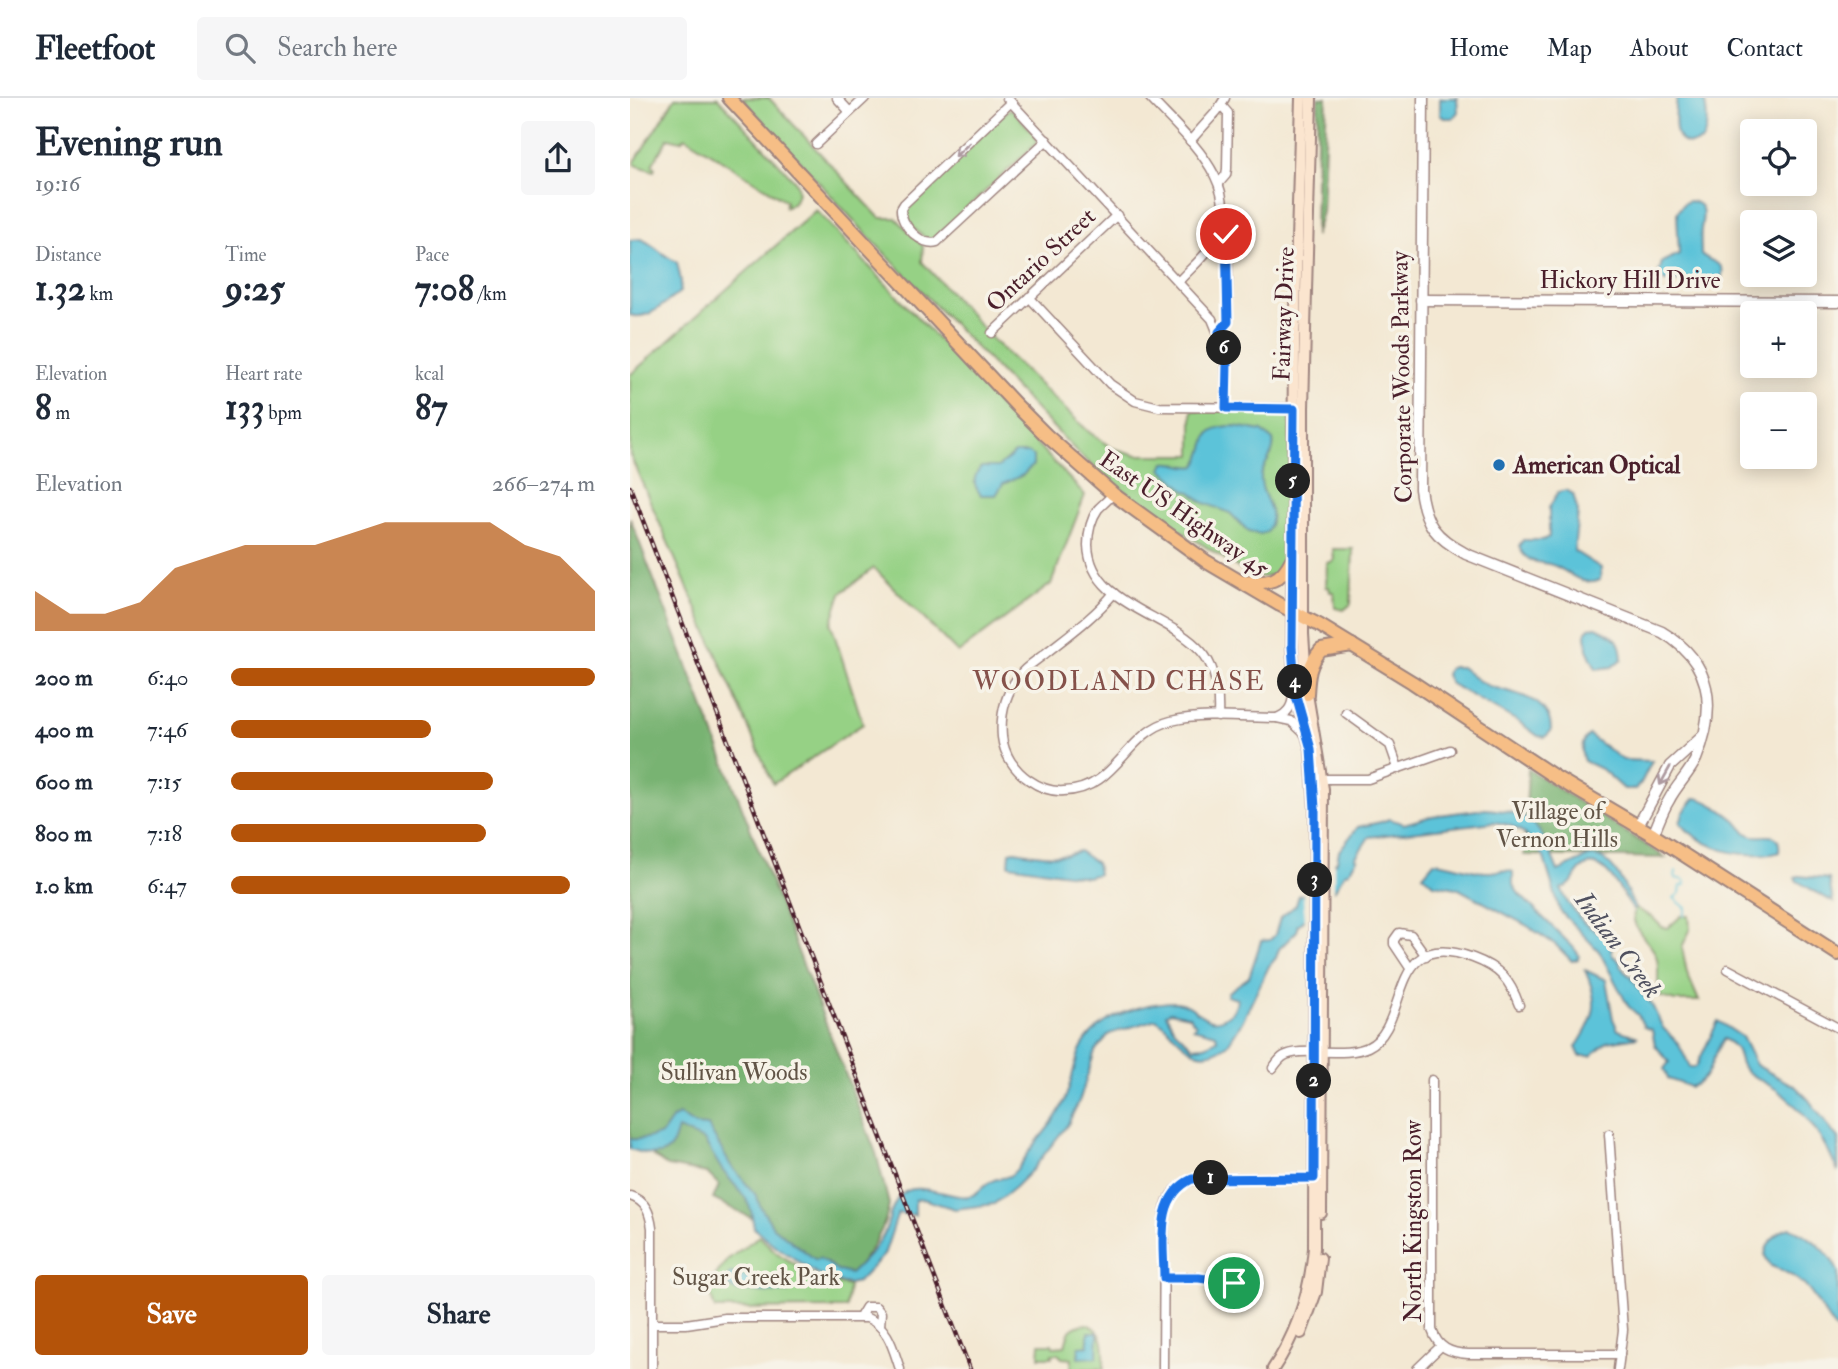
<!DOCTYPE html>
<meta charset="utf-8">
<style>
:root{--surface:#fff;--page:#f6f6f7;--text:#1f2937;--muted:#747a83;--line:#e0e1e3;--accent:#b45309}
body{margin:0;font-family:"IM FELL Double Pica",serif;background:var(--page);color:var(--text);height:100vh;display:flex;flex-direction:column;font-size:26px;white-space:nowrap}
*{box-sizing:border-box;margin:0}
p{font-size:23px;color:var(--muted)}
.icon{flex:none;width:38px;height:38px;fill:none;stroke:currentColor;stroke-width:2;stroke-linecap:round;stroke-linejoin:round}
.map{position:relative;flex:1;overflow:hidden}
.side{display:flex;flex-direction:column;background:var(--surface);width:630px}
.side>*{flex:none}
.controls{position:absolute;left:1110px;top:21px;display:grid;gap:14px}
.controls a{display:grid;place-items:center;width:77px;height:77px;border-radius:7px;background:var(--surface);box-shadow:0 4px 18px #0003;font-size:35px}
.pin{position:absolute;display:grid;place-items:center;width:60px;height:60px;color:#fff;margin:-30px;border:4px solid #fff;border-radius:50%;box-shadow:0 2px 7px #0007}
.km{position:absolute;width:35px;height:35px;margin:-18px;border-radius:50%;background:#222;color:#fff;font-size:19px;line-height:35px;text-align:center}
.round{display:grid;place-items:center;flex:none;width:74px;height:74px;border-radius:7px;background:var(--page)}
.summary{display:flex;align-items:center;justify-content:space-between;height:119px;padding:0 35px}
h1{font-size:38px;font-weight:800;line-height:52px}
.stats{display:grid;grid-template-columns:repeat(3,1fr);gap:10px;height:119px;padding:7px 35px}
.stats div{display:grid;align-content:center}
.stats b{font-size:35px;font-weight:800}
.stats small{font-size:19px;font-weight:400}
.stats p{font-size:19px}
.chart{height:196px;padding:14px 35px}
.chart p{display:flex;justify-content:space-between}
.chart svg{width:100%;height:126px;margin-top:7px;fill:var(--accent);opacity:.7}
.button{display:flex;gap:14px;margin-top:auto;padding:14px 35px}
.button a{flex:1;height:80px;border-radius:7px;background:var(--accent);color:#fff;font-size:28px;font-weight:800;line-height:80px;text-align:center}
.button a+a{background:var(--page);color:var(--text)}
ul{padding:0 35px;list-style:none;font-size:23px}
li{display:grid;grid-template-columns:112px 84px 1fr;align-items:center;height:52px}
li i{height:18px;border-radius:9px;background:var(--accent)}
header{display:flex;align-items:center;gap:42px;box-sizing:border-box;height:98px;padding:0 35px;background:var(--surface);border-bottom:2px solid var(--line)}
header strong{font-size:33px}
nav{display:flex;gap:38px;margin-inline-start:auto;font-size:24px}
.search{width:490px;height:63px;background:var(--page);display:flex;align-items:center;gap:18px;box-sizing:border-box;padding:0 24px;border-radius:7px;color:var(--muted);font-size:26px}
main{display:flex;flex:1;min-height:0}
.map>svg:first-child{display:block}
</style>
<header>
<strong>Fleetfoot</strong>
<div class="search"><svg class="icon" aria-label="search" viewBox="0 0 24 24"><circle cx="10" cy="10" r="6"/><path d="M15 15l6 6"/></svg>Search here</div>
<nav><a>Home</a><a>Map</a><a>About</a><a>Contact</a></nav>
</header>
<main>
<section class="side">
<div class="summary"><div><h1>Evening run</h1><p>19:16</p></div><a class="round"><svg class="icon" aria-label="share" viewBox="0 0 24 24"><path d="M12 15V3M7 8l5-5 5 5M5 13v7h14v-7"/></svg></a></div>
<div class="stats">
<div><p>Distance</p><b>1.32<small> km</small></b></div>
<div><p>Time</p><b>9:25</b></div>
<div><p>Pace</p><b>7:08<small> /km</small></b></div>
</div>
<div class="stats">
<div><p>Elevation</p><b>8<small> m</small></b></div>
<div><p>Heart rate</p><b>133<small> bpm</small></b></div>
<div><p>kcal</p><b>87</b></div>
</div>
<div class="chart"><p><span>Elevation</span>266–274 m</p>
<svg viewBox="0 0 160 44" preserveAspectRatio="none"><path d="M0 44V30L10 38L20 38L30 34L40 22L50 18L60 14L70 14L80 14L90 10L100 6L110 6L120 6L130 6L140 14L150 18L160 30V44z"/></svg>
</div>
<ul>
<li><b>200 m</b>6:40<i style="width:100%"></i></li>
<li><b>400 m</b>7:46<i style="width:55%"></i></li>
<li><b>600 m</b>7:15<i style="width:72%"></i></li>
<li><b>800 m</b>7:18<i style="width:70%"></i></li>
<li><b>1.0 km</b>6:47<i style="width:93%"></i></li>
</ul>
<div class="button"><a>Save</a><a>Share</a></div>
</section>
<div class="map">
<svg width="1208" height="1271" viewBox="0 0 1208 1271">
<rect width="100%" height="100%" fill="#f7f3e8"/>
<filter id="ink" filterUnits="userSpaceOnUse"><feTurbulence type="fractalNoise" baseFrequency=".0143" numOctaves="2"/><feDisplacementMap in="SourceGraphic" scale="14" xChannelSelector="R" yChannelSelector="G"/><feConvolveMatrix kernelMatrix="1 2 1 2 8 2 1 2 1" color-interpolation-filters="sRGB"/></filter>
<filter id="wash" filterUnits="userSpaceOnUse"><feTurbulence type="fractalNoise" baseFrequency=".00686" numOctaves="4" result="noise"/><feDisplacementMap in="SourceGraphic" scale="28" xChannelSelector="R" yChannelSelector="G"/><feGaussianBlur stdDeviation="1.57" result="paint"/><feColorMatrix in="noise" values="0 0 0 0 0 0 0 0 0 0 0 0 0 0 0 0 0 1.4 0 .05"/><feComposite in="paint" operator="in"/></filter>
<g filter="url(#wash)">
<rect width="100%" height="100%" fill="#f3e8d3"/>
<!-- green -->
<g fill="#96d185" stroke="#707858" stroke-width="2">
<path d="M45,0H88L165,83C171,94 167,105 155,109L156,103L55,39L51,43L38,40L22,67L25,70L24,73L5,67L4,65Z"/>
<path d="M112,0H139L247,117L251,120H266L293,148L292,164L365,244L459,334L482,350L507,357H562V312L657,315L660,320C660,346 664,458 649,473C640,482 629,479 618,476L517,411L452,359L236,136Z"/>
<path d="M382,11L406,38L407,45L305,140L300,142C288,137 275,123 273,110L378,12Z"/>
<path d="M186,112L455,397L421,486L328,555L244,470L211,495L201,526L233,626L143,686L0,357V277Z"/>
<path d="M703,451H723L721,506L714,512L705,510L704,494H700L699,489H696L697,465L704,463Z"/>
<path d="M1005,810L1022,819L1032,829L1038,830L1051,818H1059L1060,832L1052,849L1057,875L1069,903H1045L1031,899C1024,885 1032,870 1025,855C1017,840 998,829 1005,810Z"/>
<path d="M129,1138L147,1155L192,1183L219,1188L216,1210L85,1211L78,1188L97,1162Z"/>
<path d="M457,1226C477,1234 474,1253 474,1271H441L442,1261L432,1260L428,1256H422V1259H409L410,1246H422L423,1249L435,1248C438,1233 440,1228 457,1226Z"/>
</g>
<!-- forest -->
<g fill="#78b372" stroke="#61694e" stroke-width="2">
<path d="M688,0H697L692,114L685,138Z"/>
<path d="M0,420L246,1055L259,1106C256,1134 236,1158 220,1180L208,1181L138,1128L83,1101L89,1087L77,1075L37,1068L23,1058L24,1044L0,1041Z"/>
<path d="M898,671L1036,760L894,757Z"/>
</g>
<!-- water -->
<g fill="#5cc3d9" stroke="#537182" stroke-width="2" fill-rule="evenodd">
<path d="M810,0H827L828,14L823,20H814L810,17Z"/>
<path d="M1047,0H1074C1077,14 1079,29 1072,43C1039,56 1045,19 1047,0Z"/>
<path d="M1059,103C1077,105 1073,118 1071,131C1070,139 1071,148 1071,156C1083,167 1101,163 1088,187C1078,188 1073,183 1064,181C1050,179 1040,189 1028,179L1032,164L1049,156L1047,114L1054,105Z"/>
<path d="M11,141C25,147 33,158 47,164L51,183L50,194C36,204 18,223 0,217V142Z"/>
<path d="M605,328L632,333L643,342C646,358 632,365 631,379C630,402 650,409 637,434L630,436L619,434L600,415L572,404L561,394L556,393L532,371L535,365C546,363 556,371 566,368C582,346 566,328 605,328Z"/>
<path d="M385,355H398L403,358V367L393,377L373,386L366,397H351C342,386 343,379 351,369H368Z"/>
<path d="M936,392L943,396L948,414L944,453L971,470L970,482C953,490 940,474 925,468C916,464 906,466 899,461C893,457 891,454 889,448L893,442H913L919,439V410L928,394Z"/>
<path d="M966,529C984,538 991,539 992,561L982,569L966,571L957,551L956,534L959,530Z"/>
<path d="M822,569H831C840,576 848,584 859,588C883,596 921,598 921,633L915,639L908,638L889,624L821,586L816,577L818,571Z"/>
<path d="M959,637L993,662L1022,663L1011,685L1005,691H994L973,672L954,663C950,655 952,642 959,637Z"/>
<path d="M1065,700C1075,700 1100,717 1107,724C1111,728 1114,734 1118,736C1129,744 1152,727 1149,754C1140,758 1136,756 1127,756C1099,758 1069,746 1050,725L1053,715Z"/>
<path d="M855,711C906,714 911,730 928,773C938,769 949,762 959,759C983,754 997,794 1005,810L1004,813C993,798 972,750 950,772C942,780 944,787 931,791L938,805L954,825L980,843L982,857L989,863L994,873L1001,879L1013,897L1021,905L1033,930L1048,945L1060,969H1066L1088,923L1112,939L1126,967L1166,989L1178,1001L1208,1041V1074C1194,1041 1176,1013 1147,992C1137,985 1122,979 1114,971C1105,959 1114,952 1094,941C1079,957 1086,978 1061,989L1038,981L1034,971L1039,964L1025,947L1022,932L1014,929L1008,917L998,908L969,853L930,813L914,760L906,747L891,733L879,727L864,724L739,739L725,760L727,761L718,775L715,774L705,792L667,828V833L649,851L646,860L639,868L612,924L598,946C563,973 551,937 526,921L479,936L465,953L450,1001L438,1026L402,1072L385,1089L364,1106L325,1111L293,1101L285,1102V1117L268,1115L254,1157L228,1184L218,1186L203,1183L189,1177L144,1147L124,1130L121,1112L115,1099L92,1072L74,1042L48,1031C46,1036 45,1043 42,1047C33,1063 13,1055 0,1051V1041C9,1042 22,1039 32,1036L43,1020L49,1017L65,1027L78,1028L101,1068L126,1097L130,1108L143,1129L186,1162L189,1160L209,1173L220,1176C233,1164 245,1152 254,1136C261,1121 260,1104 275,1094C293,1083 327,1104 343,1097C349,1094 354,1087 360,1084C370,1078 378,1083 387,1071C392,1066 395,1059 399,1054C412,1036 427,1022 435,1001C448,969 442,946 476,924C494,912 524,904 546,904C567,905 575,933 597,918C604,914 607,909 607,901L597,898L598,894L619,879L631,843L640,842L645,837L650,820L666,807L669,797H672L707,763L709,753L728,729L751,724L759,721L774,726L802,718ZM540,914L559,918L566,927L563,930L586,936L587,942L575,948L563,949L544,931L536,916Z"/>
<path d="M385,753C409,757 426,761 449,753L466,765L468,776L457,779L379,767L380,754Z"/>
<path d="M804,764C822,765 837,773 855,774C865,775 874,770 883,774V787L889,796L943,849L949,857L948,861L942,863L926,847L896,827L827,790L804,786L793,777Z"/>
<path d="M1168,778L1199,781L1203,804L1167,783L1165,780Z"/>
<path d="M955,872L976,882L983,921L988,932L1008,939L977,944L961,958H950L946,949C966,919 970,905 955,872Z"/>
<path d="M1160,1130C1179,1137 1200,1153 1208,1174C1208,1185 1208,1221 1208,1235C1183,1203 1184,1183 1141,1168L1135,1158C1136,1145 1147,1133 1160,1130Z"/>
<path d="M101,1175L153,1188L159,1192L158,1195L106,1193L98,1188V1177Z"/>
<path d="M458,1234H468L467,1259L448,1260L449,1249L458,1248Z"/>
</g>
<!-- pier -->
<path fill="#f3e8d3" d="M704,760V798L674,829L673,791Z"/>
<g fill="none" stroke-linecap="round" stroke-linejoin="round">
<!-- stream -->
<path stroke="#5cc3d9" stroke-width="2" d="M1046,773L1045,780L1054,782L1056,787L1051,788L1050,795L1044,800L1056,810L1054,818"/>
</g>
</g>
<g filter="url(#ink)">
<g fill="none" stroke-linecap="round" stroke-linejoin="round">
<!-- minor casing -->
<g stroke="#9e847f" stroke-width="11">
<g id="minor">
<path d="M207,0L220,14"/>
<path d="M377,0L582,221L596,255V310"/>
<path d="M520,0C557,40 622,92 579,151C570,163 558,173 549,183"/>
<path d="M381,4L274,106L271,111C270,127 292,149 307,144L417,42"/>
<path d="M560,43L587,13L595,0"/>
<path d="M186,46L235,0"/>
<path d="M589,85L596,77L597,71L598,15L591,7"/>
<path d="M399,199L480,286L505,303L529,309L667,310"/>
<path d="M589,234L598,224V138L589,132"/>
<path d="M362,235L487,117"/>
<path d="M483,396C479,401 473,406 468,411C461,421 458,435 458,447C460,507 538,515 571,553C587,570 589,597 588,619"/>
<path d="M484,495C464,519 440,536 416,555C407,562 395,569 388,579C375,597 370,616 372,639C374,656 384,672 399,682C409,689 422,694 434,693C486,692 496,634 541,623C575,615 613,620 647,620"/>
<path d="M663,595C663,607 659,615 647,620L661,623L676,637"/>
<path d="M716,615L760,647L768,670"/>
<path d="M686,681H738L820,652"/>
<path d="M780,870L764,846V842L769,835L781,837L796,858"/>
<path d="M1098,871L1208,930"/>
<path d="M643,970C646,966 649,961 654,958C671,948 715,960 738,949C782,928 755,827 843,860C870,870 880,882 889,907"/>
<path d="M802,982V1232C808,1250 820,1255 838,1256H990"/>
<path d="M979,1036L993,1232L988,1271"/>
<path d="M0,1098C16,1103 20,1115 22,1130V1271"/>
<path d="M534,1180H569L604,1185"/>
<path d="M230,1219L236,1209H246L251,1215L250,1228"/>
<path d="M22,1226H56L95,1220H237C259,1229 263,1251 270,1271"/>
<path d="M533,1271L534,1117C537,1096 550,1084 570,1080H689"/>
<path d="M787,1271L811,1248"/>
</g>
</g>
<!-- tertiary casing -->
<g stroke="#9e847f" stroke-width="13">
<g id="tertiary">
<path d="M793,0L790,391C795,427 805,439 836,456L1032,534C1083,564 1087,610 1066,661C1059,676 1046,688 1039,702C1032,713 1028,726 1023,737"/>
<path d="M791,202L1208,204"/>
<path d="M1008,728L1040,668L1073,638"/>
</g>
</g>
<!-- secondary casing -->
<g stroke="#9e847f" stroke-width="14">
<g id="secondary">
<path d="M681,0L673,310V536L677,596L693,691L691,1115"/>
<path d="M671,1235L686,1194L690,1160"/>
<path d="M643,1271C668,1234 680,1195 684,1150L685,710L681,651L666,598L662,549L664,249L671,0"/>
</g>
</g>
<!-- primary casing -->
<g stroke="#9e847f" stroke-width="16">
<g id="primary">
<path d="M99,0L386,307L416,337L483,396L577,464L650,507L689,527L782,584L925,679L1023,737L1208,856"/>
<path d="M614,484C640,485 650,485 662,461"/>
<path d="M677,596C678,578 679,566 691,552L722,547"/>
</g>
</g>
<!-- minor -->
<use href="#minor" stroke="#fff" stroke-width="8"/>
<!-- tertiary -->
<use href="#tertiary" stroke="#fff" stroke-width="10"/>
<!-- secondary -->
<use href="#secondary" stroke="#fbe5cf" stroke-width="10"/>
<!-- primary -->
<use href="#primary" stroke="#f6be86" stroke-width="12"/>
<!-- rail casing -->
<g stroke="#4a1f2b" stroke-width="4.5">
<path id="rail" d="M0,389L340,1271"/>
</g>
<!-- rail -->
<use href="#rail" stroke="#f7f3e8" stroke-width="2" stroke-dasharray="5" stroke-linecap="butt"/>
</g>
<!-- one-way arrows -->
<defs><path id="oneway-shaft" d="M-6 0H5M1.5-3L5.5 0L1.5 3" fill="none" stroke-width="1.6" stroke-linecap="round" stroke-linejoin="round" transform="scale(1.75)"/></defs>
<g stroke="#ae9aa0">
<use href="#oneway-shaft" transform="translate(332 52) rotate(137)"/>
<use href="#oneway-shaft" transform="translate(1035 678) rotate(119)"/>
</g>
</g>
<g fill="none" stroke-linecap="round" stroke-linejoin="round" filter="url(#ink)">
<!-- route casing -->
<g stroke="#fff" stroke-width="14">
<path id="route" d="M596,136L598,224L589,234L597,266L596,310L664,311L662,549L666,598L681,651L685,710L684,1080L562,1081C524,1099 534,1145 534,1180H569L604,1185"/>
</g>
<!-- route -->
<use href="#route" stroke="#1a73e8" stroke-width="9"/>
</g>
<!-- markers -->
<circle fill="#1f6fb2" stroke="#f7f3e8" stroke-width="2.5" cx="869" cy="367" r="7"/>
<g text-anchor="middle" dominant-baseline="central" stroke-width="7" stroke-linejoin="round" paint-order="stroke">
<!-- street labels -->
<g font-size="24" fill="#4a1f2b" stroke="#f7f3e8">
<text transform="translate(411 162) rotate(-43)">Ontario Street</text>
<text x="1000" y="182">Hickory Hill Drive</text>
<text transform="translate(654 216) rotate(-88)">Fairway Drive</text>
<text transform="translate(772 279) rotate(-91)">Corporate Woods Parkway</text>
<text transform="translate(554 416) rotate(35)">East US Highway 45</text>
<text transform="translate(783 1123) rotate(-90)">North Kingston Row</text>
</g>
<!-- poi labels -->
<g font-size="24" font-weight="bold" fill="#4a1f2b" stroke="#f7f3e8" text-anchor="start">
<text x="883" y="367">American Optical</text>
</g>
<!-- park labels -->
<g font-size="24" fill="#615446" stroke="#f7f3e8">
<text x="927" y="713">Village of<tspan x="927" dy="28">Vernon Hills</tspan></text>
<text x="104" y="974">Sullivan Woods</text>
<text x="126" y="1179">Sugar Creek Park</text>
</g>
<!-- neighbourhood labels -->
<g font-size="26" letter-spacing="2" fill="#85514a" stroke="#f7f3e8">
<text x="489" y="584">WOODLAND CHASE</text>
</g>
<!-- water labels -->
<g font-size="26" font-style="italic" fill="#4f505f" stroke="#f7f3e8">
<text transform="translate(988 847) rotate(53)">Indian Creek</text>
</g>
</g>
</svg>
<div class="controls">
<a><svg class="icon" aria-label="locate" viewBox="0 0 24 24"><circle cx="12" cy="12" r="6"/><path d="M12 2v4M12 18v4M2 12h4M18 12h4"/></svg></a>
<a><svg class="icon" aria-label="layers" viewBox="0 0 24 24"><path d="M12 4l9 5-9 5-9-5zM3 14l9 5 9-5"/></svg></a>
<a>+</a>
<a>−</a>
</div>
<div class="pin" style="left:604px;top:1185px;background:#1e9e55"><svg class="icon" aria-label="arrive" viewBox="0 0 24 24"><path d="M6 21V4h12l-3 4 3 4H6"/></svg></div>
<div class="pin" style="left:596px;top:136px;background:#d93025"><svg class="icon" aria-label="check" viewBox="0 0 24 24"><path d="M5 12l5 5 9-10"/></svg></div>
<b class="km" style="left:581px;top:1080px">1</b>
<b class="km" style="left:684px;top:983px">2</b>
<b class="km" style="left:685px;top:782px">3</b>
<b class="km" style="left:665px;top:584px">4</b>
<b class="km" style="left:663px;top:383px">5</b>
<b class="km" style="left:594px;top:250px">6</b>
</div>
</main>
